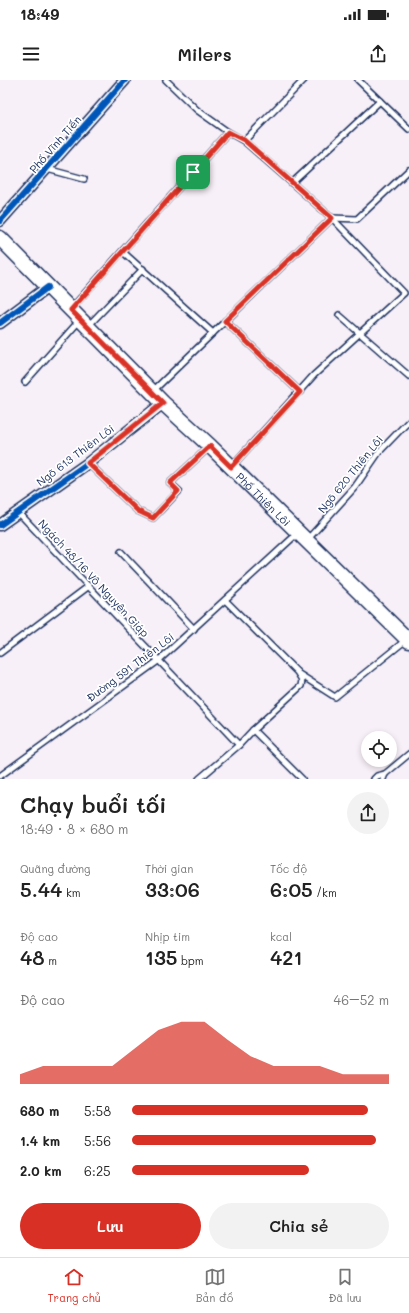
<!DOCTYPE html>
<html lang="vi">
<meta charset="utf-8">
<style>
:root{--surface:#fff;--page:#f2f2f2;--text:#222;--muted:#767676;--line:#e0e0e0;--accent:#d93025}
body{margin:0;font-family:Mali,sans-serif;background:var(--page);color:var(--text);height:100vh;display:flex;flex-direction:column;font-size:15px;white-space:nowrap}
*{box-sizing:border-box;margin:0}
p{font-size:13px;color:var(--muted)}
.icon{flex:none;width:22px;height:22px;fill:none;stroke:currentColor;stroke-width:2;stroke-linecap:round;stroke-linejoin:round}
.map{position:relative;height:699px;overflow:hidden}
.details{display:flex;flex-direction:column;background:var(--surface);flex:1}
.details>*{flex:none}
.tools{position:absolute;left:361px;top:651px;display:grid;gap:8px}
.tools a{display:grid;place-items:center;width:36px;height:36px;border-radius:50%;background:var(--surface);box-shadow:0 2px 6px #0003;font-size:20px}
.pin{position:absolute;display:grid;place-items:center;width:34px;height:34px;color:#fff;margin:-17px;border-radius:8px;box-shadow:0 2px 6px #0006}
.round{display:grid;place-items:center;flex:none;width:42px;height:42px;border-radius:21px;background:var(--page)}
.overview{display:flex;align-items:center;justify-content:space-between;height:68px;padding:0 20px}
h1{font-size:22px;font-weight:600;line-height:30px}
.metrics{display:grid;grid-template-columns:repeat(3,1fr);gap:6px;height:68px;padding:4px 20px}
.metrics div{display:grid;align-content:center}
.metrics b{font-size:20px;font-weight:600}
.metrics small{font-size:11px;font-weight:400}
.metrics p{font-size:11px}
.chart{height:112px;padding:8px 20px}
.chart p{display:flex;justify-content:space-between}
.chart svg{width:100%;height:72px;margin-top:4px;fill:var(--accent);opacity:.7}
.primary-button{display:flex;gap:8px;margin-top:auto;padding:8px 20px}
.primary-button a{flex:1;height:46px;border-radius:24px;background:var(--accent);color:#fff;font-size:16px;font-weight:600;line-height:46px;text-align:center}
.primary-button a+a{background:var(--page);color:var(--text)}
ul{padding:0 20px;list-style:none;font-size:13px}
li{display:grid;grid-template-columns:64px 48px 1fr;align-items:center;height:30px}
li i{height:10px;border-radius:5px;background:var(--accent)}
.status{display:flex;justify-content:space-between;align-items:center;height:28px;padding:0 20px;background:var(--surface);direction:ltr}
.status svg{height:11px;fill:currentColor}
header{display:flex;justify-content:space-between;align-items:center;height:52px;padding:0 20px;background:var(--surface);font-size:18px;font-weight:600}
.tab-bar{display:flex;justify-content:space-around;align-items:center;height:56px;border-top:1px solid var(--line);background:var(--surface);font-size:11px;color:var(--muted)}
.tab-bar a{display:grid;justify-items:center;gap:2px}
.tab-bar .current{color:var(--accent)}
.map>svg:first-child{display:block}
</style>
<div class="status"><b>18:49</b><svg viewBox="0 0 49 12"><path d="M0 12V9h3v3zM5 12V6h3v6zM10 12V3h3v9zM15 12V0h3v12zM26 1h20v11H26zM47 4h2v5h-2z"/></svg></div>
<header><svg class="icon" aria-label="menu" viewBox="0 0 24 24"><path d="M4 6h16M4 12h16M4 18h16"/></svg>Milers<svg class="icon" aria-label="share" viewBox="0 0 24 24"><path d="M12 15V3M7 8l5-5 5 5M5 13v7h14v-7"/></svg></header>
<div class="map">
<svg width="409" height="699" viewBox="0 0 409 699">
<rect width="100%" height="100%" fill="#f8f0f8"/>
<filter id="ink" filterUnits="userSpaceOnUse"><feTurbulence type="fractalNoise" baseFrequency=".025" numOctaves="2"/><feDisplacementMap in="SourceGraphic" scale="8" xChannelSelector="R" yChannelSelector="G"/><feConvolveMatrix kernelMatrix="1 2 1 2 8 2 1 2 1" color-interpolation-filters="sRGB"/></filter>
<g filter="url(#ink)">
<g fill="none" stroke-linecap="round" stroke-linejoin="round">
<!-- lane casing -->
<g stroke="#1b2f5e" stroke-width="8">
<g id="lane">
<path d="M166,0L197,30L228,52L244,61L332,138L404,213L314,295L232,386"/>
<path d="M358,0L409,49"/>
<path d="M244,61L304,0"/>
<path d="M47,89L84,99"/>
<path d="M292,103L380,21"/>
<path d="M123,172L213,253"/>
<path d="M71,229L228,52"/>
<path d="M339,235L409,296"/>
<path d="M225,241L300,312"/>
<path d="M88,246L143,189"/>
<path d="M25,302L80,240"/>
<path d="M153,311L332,138L357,139L409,90"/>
<path d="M88,383L138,431L153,438L179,411L170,403L209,367"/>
<path d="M18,432L239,665"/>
<path d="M307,460L355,407L379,372L409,341"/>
<path d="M121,472L194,549"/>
<path d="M0,573L89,506"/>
<path d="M299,594L335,617L406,560"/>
<path d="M253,650L302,699"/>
<path d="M0,696L158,581L298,453"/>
<path d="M199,699L239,665L253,650L301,606L302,600L297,592L225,520"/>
<path d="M374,699L377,696L385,694"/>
<path d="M383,699L385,694L409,674"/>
</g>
</g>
<!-- street casing -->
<g stroke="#1b2f5e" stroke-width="13">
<g id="street">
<path d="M0,141L125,0"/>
<path d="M0,243L48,207"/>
<path d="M0,445L88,383L163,323"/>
</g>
</g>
<!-- secondary casing -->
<g stroke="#1b2f5e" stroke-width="17">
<g id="secondary">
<path id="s1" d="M0,158L163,323L210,366L409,561"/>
</g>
</g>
<!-- lane -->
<use href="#lane" stroke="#fff" stroke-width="5"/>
<!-- street -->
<use href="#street" stroke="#fff" stroke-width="10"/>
<!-- secondary -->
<use href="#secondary" stroke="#fff" stroke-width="14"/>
<!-- cycleway casing -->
<g stroke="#fff" stroke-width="8">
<g id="cycleway">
<path d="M0,141L125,0"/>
<path d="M0,243L48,207"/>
<path d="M0,445L88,383L163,323"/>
</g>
</g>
<!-- cycleway -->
<use href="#cycleway" stroke="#0057b8" stroke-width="6"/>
</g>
</g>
<g fill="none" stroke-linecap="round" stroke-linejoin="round" filter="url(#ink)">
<!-- route casing -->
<g stroke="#fff" stroke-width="8">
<path id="route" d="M228,52L244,60L332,138L225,241L300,312L231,387L210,366L170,403L178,411L153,438L138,431L88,383L163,323L71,230Z"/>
</g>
<!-- route -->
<use href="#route" stroke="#d93025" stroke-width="5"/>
</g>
<g text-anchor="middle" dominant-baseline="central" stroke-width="3.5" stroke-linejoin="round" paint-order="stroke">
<!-- street labels -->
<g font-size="11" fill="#1b2f5e" stroke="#fff">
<text transform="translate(55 64) rotate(-49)">Phố Vĩnh Tiến</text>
<text transform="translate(75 375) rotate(-37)">Ngõ 613 Thiên Lôi</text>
<text transform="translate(350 394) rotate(-51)">Ngõ 620 Thiên Lôi</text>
<text stroke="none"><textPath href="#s1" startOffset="371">Phố Thiên Lôi</textPath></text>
<text transform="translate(94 498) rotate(47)">Ngách 48/16 Vô Nguyên Giáp</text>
<text transform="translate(130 587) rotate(-37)">Đường 591 Thiên Lôi</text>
</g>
</g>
</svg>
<div class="tools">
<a><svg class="icon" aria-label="locate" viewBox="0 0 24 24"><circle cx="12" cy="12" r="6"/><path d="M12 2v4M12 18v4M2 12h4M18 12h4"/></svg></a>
</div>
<div class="pin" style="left:193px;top:92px;background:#1e9e55"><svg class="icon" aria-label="arrive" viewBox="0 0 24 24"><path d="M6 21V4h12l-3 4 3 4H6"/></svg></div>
</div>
<section class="details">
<div class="overview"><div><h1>Chạy buổi tối</h1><p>18:49 · 8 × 680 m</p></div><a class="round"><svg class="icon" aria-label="share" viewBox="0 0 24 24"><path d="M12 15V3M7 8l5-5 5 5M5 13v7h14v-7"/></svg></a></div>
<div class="metrics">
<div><p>Quãng đường</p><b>5.44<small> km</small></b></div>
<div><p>Thời gian</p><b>33:06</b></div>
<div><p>Tốc độ</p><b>6:05<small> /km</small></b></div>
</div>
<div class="metrics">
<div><p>Độ cao</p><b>48<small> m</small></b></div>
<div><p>Nhịp tim</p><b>135<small> bpm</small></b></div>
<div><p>kcal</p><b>421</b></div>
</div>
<div class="chart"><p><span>Độ cao</span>46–52 m</p>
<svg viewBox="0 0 160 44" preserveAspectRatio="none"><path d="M0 44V38L10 33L20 33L30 33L40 33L50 22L60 11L70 6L80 6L90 17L100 27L110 33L120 33L130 33L140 38L150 38L160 38V44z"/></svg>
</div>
<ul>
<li><b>680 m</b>5:58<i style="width:92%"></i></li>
<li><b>1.4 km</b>5:56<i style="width:95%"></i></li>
<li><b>2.0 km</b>6:25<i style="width:69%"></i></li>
</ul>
<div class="primary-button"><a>Lưu</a><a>Chia sẻ</a></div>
</section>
<nav class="tab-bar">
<a class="current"><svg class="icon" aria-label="home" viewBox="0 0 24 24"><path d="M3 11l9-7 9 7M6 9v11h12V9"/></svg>Trang chủ</a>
<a><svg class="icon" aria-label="map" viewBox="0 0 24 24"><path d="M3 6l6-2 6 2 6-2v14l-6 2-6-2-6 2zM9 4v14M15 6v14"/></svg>Bản đồ</a>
<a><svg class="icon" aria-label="saved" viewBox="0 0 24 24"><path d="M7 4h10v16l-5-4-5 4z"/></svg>Đã lưu</a>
</nav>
